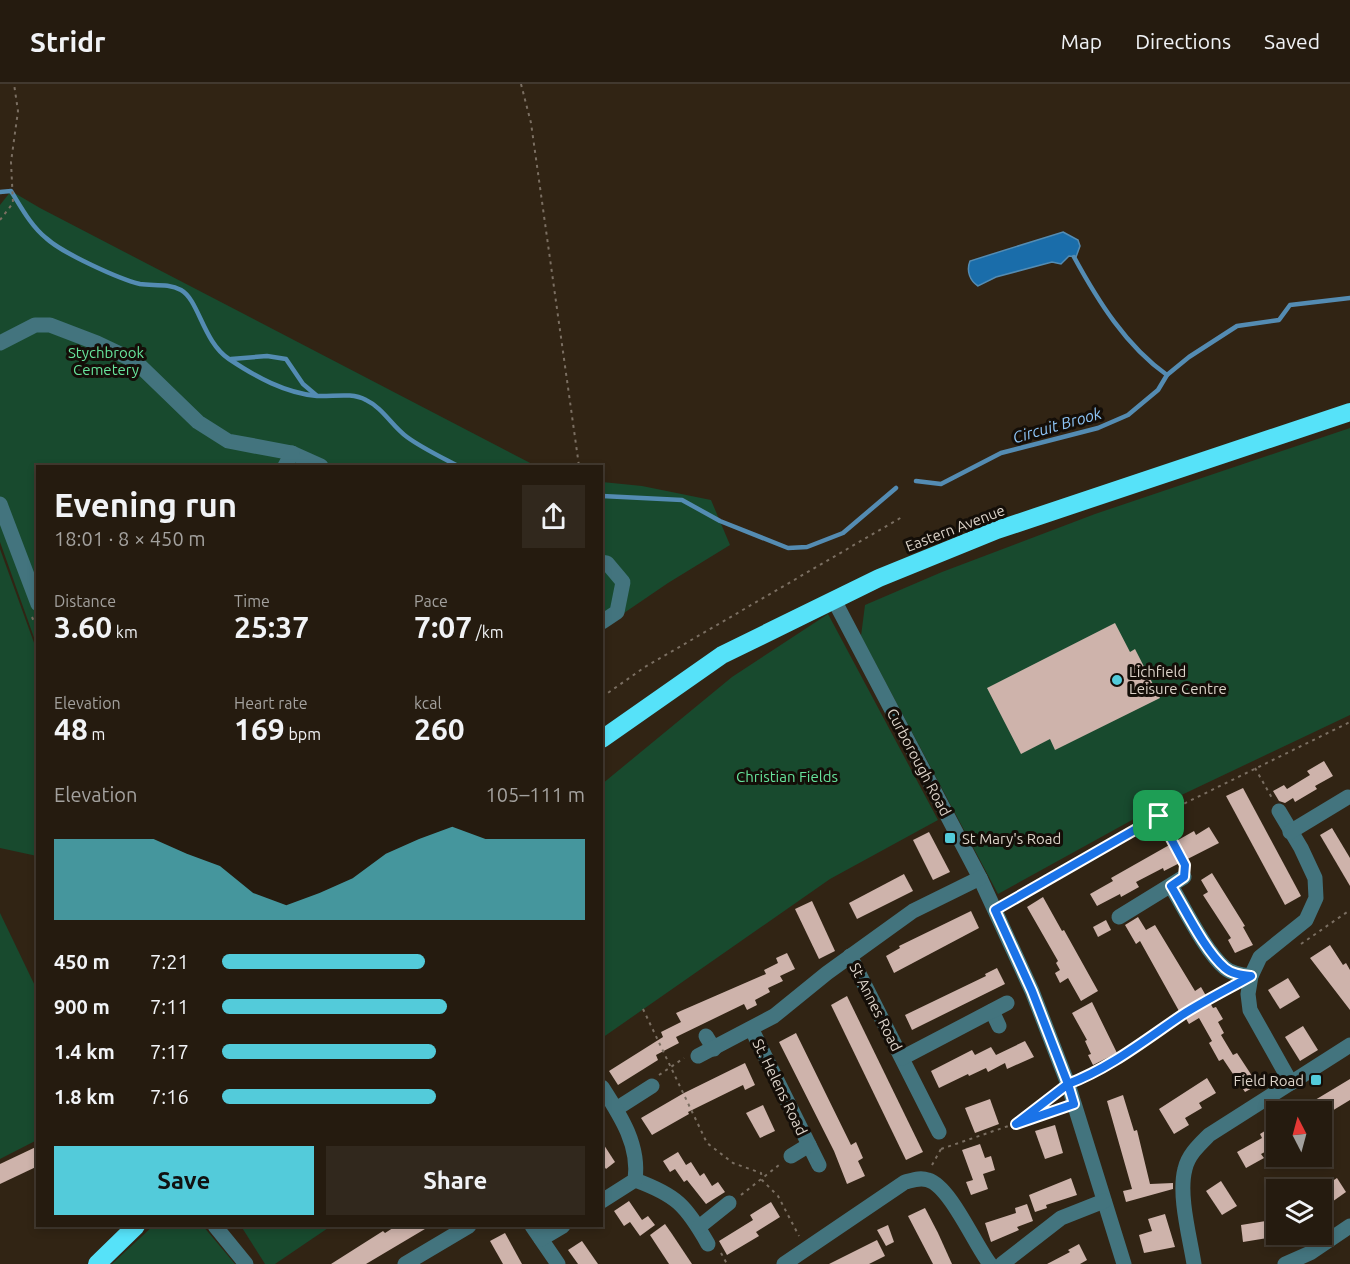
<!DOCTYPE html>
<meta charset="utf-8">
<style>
:root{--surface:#251b0f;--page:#31281d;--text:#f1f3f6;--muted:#a3a19e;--line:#42392f;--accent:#53cbda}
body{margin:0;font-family:Ubuntu,sans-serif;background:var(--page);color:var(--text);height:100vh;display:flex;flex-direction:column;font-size:22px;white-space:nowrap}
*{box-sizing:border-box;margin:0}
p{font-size:20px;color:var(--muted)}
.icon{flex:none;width:33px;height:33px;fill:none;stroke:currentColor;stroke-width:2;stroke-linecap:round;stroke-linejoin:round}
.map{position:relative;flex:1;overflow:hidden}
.details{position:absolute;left:36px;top:381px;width:567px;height:762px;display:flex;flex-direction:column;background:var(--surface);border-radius:0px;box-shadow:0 3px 9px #0003,0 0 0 2px var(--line)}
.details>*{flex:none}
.needle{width:39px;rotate:354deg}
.tools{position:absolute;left:1266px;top:1017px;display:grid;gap:12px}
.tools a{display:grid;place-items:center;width:66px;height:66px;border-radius:0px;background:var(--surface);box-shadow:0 3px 9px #0003,0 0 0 2px var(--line);font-size:30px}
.pin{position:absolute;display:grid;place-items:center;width:51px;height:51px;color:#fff;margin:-26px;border-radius:12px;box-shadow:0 3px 9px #0006}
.round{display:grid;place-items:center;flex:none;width:63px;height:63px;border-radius:0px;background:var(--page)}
.headline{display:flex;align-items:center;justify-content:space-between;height:102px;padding:0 18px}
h1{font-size:33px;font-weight:700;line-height:45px}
.metrics{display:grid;grid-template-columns:repeat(3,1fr);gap:9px;height:102px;padding:6px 18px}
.metrics div{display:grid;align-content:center}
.metrics b{font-size:30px;font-weight:700}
.metrics small{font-size:16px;font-weight:400}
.metrics p{font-size:16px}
.chart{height:168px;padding:12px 18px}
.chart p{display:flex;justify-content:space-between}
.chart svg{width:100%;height:108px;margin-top:6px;fill:var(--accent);opacity:.7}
.primary-button{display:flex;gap:12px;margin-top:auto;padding:12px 18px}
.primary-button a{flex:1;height:69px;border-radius:0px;background:var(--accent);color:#111;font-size:24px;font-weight:700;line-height:69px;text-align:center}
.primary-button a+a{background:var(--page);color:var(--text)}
ul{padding:0 18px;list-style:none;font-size:20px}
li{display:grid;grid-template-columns:96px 72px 1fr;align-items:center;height:45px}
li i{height:15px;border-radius:8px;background:var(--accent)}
header{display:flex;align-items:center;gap:36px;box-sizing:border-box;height:84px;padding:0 30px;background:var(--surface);border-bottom:2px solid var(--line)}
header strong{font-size:28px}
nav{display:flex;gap:33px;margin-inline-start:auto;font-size:21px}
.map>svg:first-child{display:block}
</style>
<header>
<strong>Stridr</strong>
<nav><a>Map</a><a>Directions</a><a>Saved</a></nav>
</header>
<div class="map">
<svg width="1350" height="1180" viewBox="0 0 1350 1180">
<rect width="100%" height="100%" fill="#312414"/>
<!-- green -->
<g fill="#184a2e">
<path d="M11,107L40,124L536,382H38L37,562L0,458V121Z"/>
<path d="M1350,344V631L1152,725L998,810L861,552L865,521L942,488L1095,430Z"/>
<path d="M602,398L642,402L711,416L730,461L668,499L602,544Z"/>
<path d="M0,465L37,567V772L0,764Z"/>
<path d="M828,530L938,736L830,795L602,954V700L732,593Z"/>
<path d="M0,829L37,906V1056L0,1075Z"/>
<path d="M153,1142H203L235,1180H112Z"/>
<path d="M241,1142H331L275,1180H265Z"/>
</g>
<!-- water -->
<path fill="#1a6daa" stroke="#548cb3" stroke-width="1.5" d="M1063,148L1078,156L1080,162L1076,173L1069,172L1061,180L1052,178L996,193L978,202C970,197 966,187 970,177Z"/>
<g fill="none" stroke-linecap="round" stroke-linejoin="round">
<!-- stream -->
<g stroke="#548cb3" stroke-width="4.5">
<path d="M0,108L11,107C21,123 31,142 46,154C62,169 119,195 140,200C153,202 168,199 181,206C199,216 203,258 229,275C256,293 285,309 317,312C333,313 351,308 366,316C383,324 392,342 407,353C422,364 441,373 458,382"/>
<path d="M1074,173C1098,217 1126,262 1167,291"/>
<path d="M231,275L267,272L286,275L303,300L316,311"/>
<path d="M916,397L941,400L1001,369L1098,344L1128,331L1158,306L1167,291L1189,273L1237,242L1279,236L1290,221L1350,214"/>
<path d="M602,412L682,416L720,437L788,464L807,463L843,449L896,404"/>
</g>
</g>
<!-- building -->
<g fill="#ceb3ab">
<path d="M1115,539L1130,568L1135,565L1160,614L1055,666L1050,655L1021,670L987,604Z"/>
<path d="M1324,677L1333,692L1315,702L1317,705L1295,718L1293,714L1285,719L1279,717L1273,707L1284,701L1287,705L1310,691L1307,687Z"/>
<path d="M1243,704L1301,812L1285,821L1226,712Z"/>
<path d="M1209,743L1219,759L1164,787L1163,784L1136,798L1139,803L1121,813L1120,810L1097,822L1090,810L1113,797L1111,794L1194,747L1196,751Z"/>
<path d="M1332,744L1350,774V802L1320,751Z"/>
<path d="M929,748L950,788L933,796L913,756Z"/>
<path d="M1212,789L1245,842L1243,843L1253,861L1235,869L1228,856L1231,854L1203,811L1208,808L1201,796Z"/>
<path d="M904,790L913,807L857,835L849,819Z"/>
<path d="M1043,813L1062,847L1064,846L1098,907L1081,917L1068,894L1060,899L1055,889L1060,886L1056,879L1058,877L1027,823Z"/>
<path d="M812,817L835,867L819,875L795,825Z"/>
<path d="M971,827L979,844L894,889L886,872L900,864L899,862Z"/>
<path d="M1138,833L1146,846L1155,841L1195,907L1201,903L1213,924L1216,923L1223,935L1218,938L1224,949L1221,951L1233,971L1237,969L1258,1001L1245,1008L1223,975L1219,977L1209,959L1212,957L1199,934L1189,940L1181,926L1179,927L1140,857L1136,860L1125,841Z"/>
<path d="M1106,836L1111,846L1098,853L1093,843Z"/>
<path d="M1330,861L1343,881L1346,879L1350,886V926L1310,874Z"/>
<path d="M787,869L795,885L780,892L783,897L768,904L770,908L755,916L757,921L747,926L744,920L676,953L679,959L656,971L658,976L618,1001L609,987L663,953L661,948L681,938L676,929L766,890L764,886L778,879L776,874Z"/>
<path d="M997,884L1005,900L912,946L905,931L986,892L985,890Z"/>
<path d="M1288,894L1300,913L1280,925L1268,906Z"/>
<path d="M847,912L923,1068L906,1076L831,921Z"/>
<path d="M1092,918L1117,969L1093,981L1088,971L1091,970L1085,957L1087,956L1072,929Z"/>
<path d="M1303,942L1318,966L1300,977L1285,953Z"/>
<path d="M796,949L851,1061L856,1058L863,1074L858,1077L865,1092L847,1100L834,1067L779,958Z"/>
<path d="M1025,957L1034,973L1007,985L1005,979L988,988L986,984L969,992L968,990L939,1004L931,987L972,966L975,971L991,963L996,971Z"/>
<path d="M745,979L755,1001L745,1006L743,1001L688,1028L689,1030L652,1051L641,1034L684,1009Z"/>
<path d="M1207,994L1216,1009L1199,1019L1202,1024L1185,1034L1189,1041L1174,1050L1159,1025Z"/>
<path d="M1350,995V1016L1322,1033V1028H1295Z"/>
<path d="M1123,1011L1134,1047L1137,1046L1150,1100L1173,1099V1105L1126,1118L1123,1107L1132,1105L1107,1017Z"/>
<path d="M990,1015L999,1040L975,1049L965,1024Z"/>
<path d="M763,1021L775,1047L760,1054L746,1029Z"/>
<path d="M1276,1040V1062L1261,1070L1264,1074L1246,1084L1237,1068L1262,1054L1260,1050Z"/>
<path d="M1055,1041L1063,1069L1045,1075L1035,1047Z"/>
<path d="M602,1058L615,1078L606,1085L602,1079Z"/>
<path d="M980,1060L985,1074L991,1072L995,1086L983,1090L988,1105L971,1111L966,1098L973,1096L962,1066Z"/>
<path d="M38,1062V1082L0,1100V1080Z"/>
<path d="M678,1068L686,1081L691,1078L700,1092L704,1089L712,1102L718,1098L725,1108L706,1120L687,1096L684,1098L675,1085L670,1088L663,1077Z"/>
<path d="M1071,1094L1077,1111L1046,1121L1047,1124L1035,1128L1029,1111Z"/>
<path d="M1337,1094L1346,1108L1322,1125V1104Z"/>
<path d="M1221,1097L1237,1122L1222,1131L1206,1107Z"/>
<path d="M629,1117L642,1136L648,1132L655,1141L640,1152L630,1138L624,1142L614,1127Z"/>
<path d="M771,1118L780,1133L756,1148L759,1152L727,1171L719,1157L753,1136L750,1131Z"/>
<path d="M1027,1120L1033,1137L1017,1143L1019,1146L991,1158L985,1139L1016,1129L1015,1124Z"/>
<path d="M925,1124L938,1149L952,1180H933L908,1132Z"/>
<path d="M1165,1130L1175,1163L1144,1169L1139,1151L1152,1147L1148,1135Z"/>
<path d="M1272,1136L1274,1153L1243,1158L1241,1141Z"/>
<path d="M665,1140L672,1150L692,1180H669L650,1151Z"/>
<path d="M888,1141L894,1158L886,1162L877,1146Z"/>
<path d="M396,1142H430L366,1180H331L383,1147L385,1149Z"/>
<path d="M505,1149L522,1180H503L490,1157Z"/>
<path d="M877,1156L885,1172L869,1180H829Z"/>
<path d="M582,1157L598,1180H578L568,1166Z"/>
<path d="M1079,1160L1087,1176L1080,1180H1047L1070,1168L1068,1166Z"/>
</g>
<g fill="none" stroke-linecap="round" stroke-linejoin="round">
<!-- path -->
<g stroke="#7b6f62" stroke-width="2" stroke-dasharray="3 4.5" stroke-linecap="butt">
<path d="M521,0L531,39L579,382"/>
<path d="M0,136L13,119L11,78L18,27L14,0"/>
<path d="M32,533L38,547"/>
<path d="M602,613L645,583L902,433"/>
<path d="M1255,684L1272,714"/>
<path d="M1159,732L1184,780"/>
<path d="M1008,819L1159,732L1350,638"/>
<path d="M1301,860L1350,826"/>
<path d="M643,925L707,1059L733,1079L761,1089L762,1096L778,1112L799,1152"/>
<path d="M659,991L684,974"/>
<path d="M1081,995L1143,960L1182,931L1230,904"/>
<path d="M1016,1040L1056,1009"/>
<path d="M941,1065L1061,1024"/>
<path d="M932,1081L941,1065"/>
<path d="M741,1111L779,1081"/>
<path d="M721,1169L727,1180"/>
</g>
<!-- minor -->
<g stroke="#43747e" stroke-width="15">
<path d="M0,259L35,241H50L97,259L135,277L198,338L228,357L292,369L321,382"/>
<path d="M285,382L292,369"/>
<path d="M0,420L38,520"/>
<path d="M602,478L607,479L623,498L617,528L602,538"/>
<path d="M834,516L980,794L1032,907L1068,1000L1124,1180"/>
<path d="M1279,727L1301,764L1315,794L1316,814L1306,836L1260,873L1251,892L1248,910L1250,926L1291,999"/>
<path d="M1290,748L1348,713"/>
<path d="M1171,802C1185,825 1205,867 1225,884C1232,890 1242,891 1251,892"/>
<path d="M1119,833L1184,793"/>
<path d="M850,872L939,1048"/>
<path d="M992,927L999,942"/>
<path d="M752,946L819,1081"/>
<path d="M706,952L714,965"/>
<path d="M698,972L774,932L827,889L913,827L980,794"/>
<path d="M902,974L1007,919"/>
<path d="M616,1025L652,1002"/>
<path d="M791,1072L809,1061"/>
<path d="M635,1096C676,1111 686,1121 708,1160"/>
<path d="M602,1117L635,1096C640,1061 620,1031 602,1003"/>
<path d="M215,1142L246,1180"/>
<path d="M532,1142L558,1180"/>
<path d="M699,1143L729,1119"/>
<path d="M541,1155L563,1142"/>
<path d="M405,1180L469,1142"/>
<path d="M784,1180L905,1098C913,1096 920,1093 928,1096C950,1102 975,1161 990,1180"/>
<path d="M1002,1180L1061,1134L1104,1117"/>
<path d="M1194,1180C1190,1154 1178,1111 1185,1085C1188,1071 1199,1061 1209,1051L1350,961"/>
<path d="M1285,1180L1310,1169L1350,1142"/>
</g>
<!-- highway -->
<g stroke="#56e2f9" stroke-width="18">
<path d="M602,655L722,571L879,494L997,446L1350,328"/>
<path d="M97,1180L136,1142"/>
</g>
</g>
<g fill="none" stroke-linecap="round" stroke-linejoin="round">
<!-- route casing -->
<g stroke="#fff" stroke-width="12">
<path id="route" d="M1159,732L995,826L1032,907L1068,1000L1016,1040L1074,1020L1068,1000C1110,984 1145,956 1182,931C1204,917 1228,905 1251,892C1242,891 1232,890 1225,884C1205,867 1185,825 1171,802L1184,793L1185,781L1159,732"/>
</g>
<!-- route -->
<use href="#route" stroke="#1a73e8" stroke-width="8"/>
</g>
<!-- markers -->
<g fill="#53cbda" stroke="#140e08" stroke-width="2">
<circle cx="1117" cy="596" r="6"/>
<rect x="944" y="748" width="12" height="12" rx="3"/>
<rect x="1310" y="990" width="12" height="12" rx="3"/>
</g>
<g text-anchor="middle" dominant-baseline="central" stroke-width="6" stroke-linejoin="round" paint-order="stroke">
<!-- park labels -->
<g font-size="15" fill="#67e49c" stroke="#140e08">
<text x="106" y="268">Stychbrook<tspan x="106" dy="17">Cemetery</tspan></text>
<text x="787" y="692">Christian Fields</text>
</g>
<!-- street labels -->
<g font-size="15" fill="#dcd3c9" stroke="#140e08">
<text transform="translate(955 444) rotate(-21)">Eastern Avenue</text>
<text transform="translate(919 678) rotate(62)">Curborough Road</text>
<text transform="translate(876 923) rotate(63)">St Annes Road</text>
<text transform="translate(780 1003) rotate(64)">St. Helens Road</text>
</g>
<!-- poi labels -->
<g font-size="15" fill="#dcd3c9" stroke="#140e08" text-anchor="start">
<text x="1129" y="587">Lichfield<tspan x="1129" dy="17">Leisure Centre</tspan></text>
<text x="962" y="754">St Mary's Road</text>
<text x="1304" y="996" text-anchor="end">Field Road</text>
</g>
<!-- water labels -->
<g font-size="16" font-style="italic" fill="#8dc4f6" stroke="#140e08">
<text transform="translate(1057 341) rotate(-16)">Circuit Brook</text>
</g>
</g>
</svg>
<div class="tools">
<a><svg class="needle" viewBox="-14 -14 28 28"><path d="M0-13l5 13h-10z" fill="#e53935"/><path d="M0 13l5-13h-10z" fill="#a3a19e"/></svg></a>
<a><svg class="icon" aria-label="layers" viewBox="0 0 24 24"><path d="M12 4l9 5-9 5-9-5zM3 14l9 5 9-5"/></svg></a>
</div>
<div class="pin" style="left:1159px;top:732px;background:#1e9e55"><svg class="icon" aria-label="arrive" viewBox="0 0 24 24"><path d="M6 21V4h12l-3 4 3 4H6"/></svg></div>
<section class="details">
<div class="headline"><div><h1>Evening run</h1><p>18:01 · 8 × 450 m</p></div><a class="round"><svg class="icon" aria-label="share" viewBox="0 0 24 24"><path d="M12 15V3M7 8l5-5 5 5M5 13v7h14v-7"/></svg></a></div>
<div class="metrics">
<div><p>Distance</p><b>3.60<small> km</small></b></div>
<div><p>Time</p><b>25:37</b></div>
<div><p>Pace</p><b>7:07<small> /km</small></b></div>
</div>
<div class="metrics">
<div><p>Elevation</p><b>48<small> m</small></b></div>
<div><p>Heart rate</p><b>169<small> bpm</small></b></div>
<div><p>kcal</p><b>260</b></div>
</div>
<div class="chart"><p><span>Elevation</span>105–111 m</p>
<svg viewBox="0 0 160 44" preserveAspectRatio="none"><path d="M0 44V11L10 11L20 11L30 11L40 17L50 22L60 33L70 38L80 33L90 27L100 17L110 11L120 6L130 11L140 11L150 11L160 11V44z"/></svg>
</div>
<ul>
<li><b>450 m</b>7:21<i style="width:56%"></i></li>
<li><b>900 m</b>7:11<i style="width:62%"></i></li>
<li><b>1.4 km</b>7:17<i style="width:59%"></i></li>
<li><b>1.8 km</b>7:16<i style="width:59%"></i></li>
</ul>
<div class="primary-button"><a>Save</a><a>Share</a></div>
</section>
</div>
